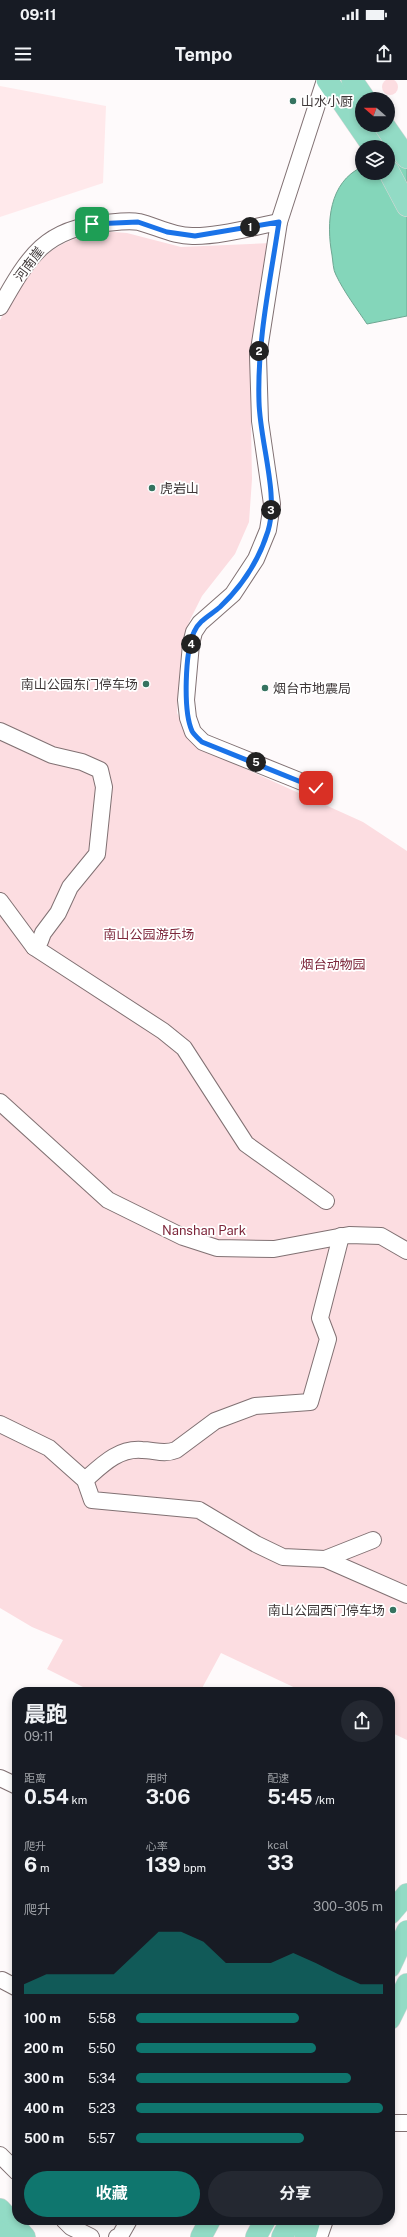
<!DOCTYPE html>
<html lang="zh">
<meta charset="utf-8">
<style>
:root{--surface:#171b24;--page:#242831;--text:#f1f3f6;--muted:#9ea1a6;--accent:#0f766e}
body{margin:0;font-family:"Public Sans","Noto Sans SC",sans-serif;background:var(--page);color:var(--text);height:100vh;display:flex;flex-direction:column;font-size:15px;white-space:nowrap}
*{box-sizing:border-box;margin:0}
p{font-size:13px;color:var(--muted)}
.icon{flex:none;width:22px;height:22px;fill:none;stroke:currentColor;stroke-width:2;stroke-linecap:round;stroke-linejoin:round}
.map{position:relative;flex:1;overflow:hidden}
.drawer{position:absolute;left:12px;top:1607px;width:383px;height:538px;display:flex;flex-direction:column;background:var(--surface);border-radius:16px;box-shadow:0 2px 6px #0003}
.drawer>*{flex:none}
.needle{width:26px;rotate:290deg}
.fabs{position:absolute;left:355px;top:12px;display:grid;gap:8px}
.fabs a{display:grid;place-items:center;width:40px;height:40px;border-radius:50%;background:var(--surface);box-shadow:0 2px 6px #0003;font-size:20px}
.pin{position:absolute;display:grid;place-items:center;width:34px;height:34px;color:#fff;margin:-17px;border-radius:8px;box-shadow:0 2px 6px #0006}
.km{position:absolute;width:20px;height:20px;margin:-10px;border-radius:50%;background:#222;color:#fff;font-size:11px;line-height:20px;text-align:center}
.round{display:grid;place-items:center;flex:none;width:42px;height:42px;border-radius:21px;background:var(--page)}
.head{display:flex;align-items:center;justify-content:space-between;height:68px;padding:0 12px}
h1{font-size:22px;font-weight:700;line-height:30px}
.stats{display:grid;grid-template-columns:repeat(3,1fr);gap:6px;height:68px;padding:4px 12px}
.stats div{display:grid;align-content:center}
.stats b{font-size:20px;font-weight:700}
.stats small{font-size:11px;font-weight:400}
.stats p{font-size:11px}
.chart{height:112px;padding:8px 12px}
.chart p{display:flex;justify-content:space-between}
.chart svg{width:100%;height:72px;margin-top:4px;fill:var(--accent);opacity:.7}
.action{display:flex;gap:8px;margin-top:auto;padding:8px 12px}
.action a{flex:1;height:46px;border-radius:24px;background:var(--accent);color:#fff;font-size:16px;font-weight:700;line-height:46px;text-align:center}
.action a+a{background:var(--page);color:var(--text)}
ul{padding:0 12px;list-style:none;font-size:13px}
li{display:grid;grid-template-columns:64px 48px 1fr;align-items:center;height:30px}
li i{height:10px;border-radius:5px;background:var(--accent)}
.status{display:flex;justify-content:space-between;align-items:center;height:28px;padding:0 20px;background:var(--surface);direction:ltr}
.status svg{height:11px;fill:currentColor}
header{display:flex;justify-content:space-between;align-items:center;height:52px;padding:0 12px;background:var(--surface);font-size:18px;font-weight:700}
.map>svg:first-child{display:block}
</style>
<div class="status"><b>09:11</b><svg viewBox="0 0 49 12"><path d="M0 12V9h3v3zM5 12V6h3v6zM10 12V3h3v9zM15 12V0h3v12zM26 1h20v11H26zM47 4h2v5h-2z"/></svg></div>
<header><svg class="icon" aria-label="menu" viewBox="0 0 24 24"><path d="M4 6h16M4 12h16M4 18h16"/></svg>Tempo<svg class="icon" aria-label="share" viewBox="0 0 24 24"><path d="M12 15V3M7 8l5-5 5 5M5 13v7h14v-7"/></svg></header>
<div class="map">
<svg width="407" height="2157" viewBox="0 0 407 2157">
<rect width="100%" height="100%" fill="#fefafb"/>
<!-- built -->
<path fill="#ffe9eb" d="M0,6L106,26L103,103L0,137Z"/>
<!-- green -->
<g fill="#fcdde1">
<circle cx="390" cy="7" r="8"/>
<path d="M101,151L127,153L181,167L271,163L254,263L251,346L252,399L249,442L235,474L202,516L190,540L182,561L177,633L197,667L363,742L407,771V1660L390,1652V1612H304L221,1573L200,1612H93L47,1589L63,1560L32,1547L0,1528V240C29,189 40,165 101,151Z"/>
</g>
<!-- water -->
<path fill="#84d6ba" stroke="#6fa793" d="M407,75V236L367,244C357,229 344,212 336,195C333,190 333,181 332,175C326,143 329,102 362,87V93H388V79Z"/>
<g fill="none" stroke-linecap="round" stroke-linejoin="round">
<!-- minor casing -->
<g stroke="#817173" stroke-width="18">
<g id="minor">
<path d="M0,227C28,178 44,148 106,143C116,142 129,140 139,142C158,147 175,157 195,156C221,156 253,147 279,142"/>
<path d="M0,651L52,675L82,682L100,690L104,707L97,774L70,807L58,833L43,853L40,861L34,867"/>
<path d="M317,708L203,662L193,652L188,638L186,620L191,564L194,552L200,543L233,514L256,479L268,450L272,424L260,341L258,276L279,142L325,0"/>
<path d="M0,821L34,867L163,951L184,968L246,1064L326,1121"/>
<path d="M0,1022L108,1120L183,1157L217,1168L274,1169L349,1155L381,1156L407,1171"/>
<path d="M0,1344L49,1368L85,1400L92,1420L199,1430L256,1464L283,1477L325,1479L407,1515"/>
<path d="M85,1400C102,1385 118,1368 142,1370C154,1370 164,1375 176,1370L215,1341L255,1326L310,1322L328,1259L320,1238L341,1156"/>
<path d="M325,1479L373,1460"/>
<path d="M0,1698L17,1706"/>
<path d="M2,1900L17,1908"/>
<path d="M390,2043H407"/>
<path d="M0,2075L17,2092"/>
<path d="M64,2140L71,2147L91,2157"/>
<path d="M117,2157L120,2156L129,2140"/>
<path d="M319,2157L325,2140"/>
</g>
</g>
<!-- major casing -->
<g stroke="#d9d7d7" stroke-width="22">
<g id="major">
<path d="M327,0L373,67"/>
<path d="M352,0L365,19"/>
<path d="M384,45L407,78"/>
<path d="M388,90L407,126"/>
<path d="M390,1834L407,1814"/>
<path d="M390,1887L407,1851"/>
<path d="M390,1939L407,1904"/>
<path d="M0,2129L25,2157"/>
<path d="M0,2152L4,2157"/>
<path d="M201,2157L210,2140"/>
<path d="M256,2157L265,2140"/>
<path d="M282,2157L291,2140"/>
<path d="M305,2157L310,2140"/>
</g>
</g>
<!-- minor -->
<use href="#minor" stroke="#fff" stroke-width="16"/>
<!-- major -->
<use href="#major" stroke="#92dbc5" stroke-width="21"/>
</g>
<g fill="none" stroke-linecap="round" stroke-linejoin="round">
<!-- route casing -->
<g stroke="#fff" stroke-width="8">
<path id="route" d="M92,144L138,142L167,152L195,156L279,142C270,202 257,262 259,322C260,362 279,415 268,451C259,480 241,507 220,527C211,535 199,540 194,552C185,572 183,631 192,651C194,655 199,659 202,662L316,708"/>
</g>
<!-- route -->
<use href="#route" stroke="#1a73e8" stroke-width="5"/>
</g>
<!-- markers -->
<g fill="#357360" stroke="#fff" stroke-width="1.5">
<circle cx="293" cy="21" r="4"/>
<circle cx="152" cy="408" r="4"/>
<circle cx="146" cy="604" r="4"/>
<circle cx="265" cy="608" r="4"/>
<circle cx="393" cy="1530" r="4"/>
</g>
<g text-anchor="middle" dominant-baseline="central" stroke-width="3.5" stroke-linejoin="round" paint-order="stroke">
<!-- poi labels -->
<g font-size="13" fill="#3f3839" stroke="#fff" text-anchor="start">
<text x="301" y="21">山水小厨</text>
<text x="160" y="408">虎岩山</text>
<text x="138" y="604" text-anchor="end">南山公园东门停车场</text>
<text x="273" y="608">烟台市地震局</text>
<text x="385" y="1530" text-anchor="end">南山公园西门停车场</text>
</g>
<!-- street labels -->
<g font-size="13" fill="#3f3839" stroke="#fff">
<text transform="translate(29 184) rotate(-53)">河南崖</text>
</g>
<!-- park labels -->
<g font-size="13" fill="#7d273b" stroke="#fff">
<text x="149" y="854">南山公园游乐场</text>
<text x="333" y="884">烟台动物园</text>
<text x="204" y="1150">Nanshan Park</text>
</g>
</g>
</svg>
<div class="fabs">
<a><svg class="needle" viewBox="-14 -14 28 28"><path d="M0-13l5 13h-10z" fill="#e53935"/><path d="M0 13l5-13h-10z" fill="#9ea1a6"/></svg></a>
<a><svg class="icon" aria-label="layers" viewBox="0 0 24 24"><path d="M12 4l9 5-9 5-9-5zM3 14l9 5 9-5"/></svg></a>
</div>
<div class="pin" style="left:92px;top:144px;background:#1e9e55"><svg class="icon" aria-label="arrive" viewBox="0 0 24 24"><path d="M6 21V4h12l-3 4 3 4H6"/></svg></div>
<div class="pin" style="left:316px;top:708px;background:#d93025"><svg class="icon" aria-label="check" viewBox="0 0 24 24"><path d="M5 12l5 5 9-10"/></svg></div>
<b class="km" style="left:250px;top:147px">1</b>
<b class="km" style="left:259px;top:271px">2</b>
<b class="km" style="left:271px;top:430px">3</b>
<b class="km" style="left:191px;top:564px">4</b>
<b class="km" style="left:256px;top:682px">5</b>
<section class="drawer">
<div class="head"><div><h1>晨跑</h1><p>09:11</p></div><a class="round"><svg class="icon" aria-label="share" viewBox="0 0 24 24"><path d="M12 15V3M7 8l5-5 5 5M5 13v7h14v-7"/></svg></a></div>
<div class="stats">
<div><p>距离</p><b>0.54<small> km</small></b></div>
<div><p>用时</p><b>3:06</b></div>
<div><p>配速</p><b>5:45<small> /km</small></b></div>
</div>
<div class="stats">
<div><p>爬升</p><b>6<small> m</small></b></div>
<div><p>心率</p><b>139<small> bpm</small></b></div>
<div><p>kcal</p><b>33</b></div>
</div>
<div class="chart"><p><span>爬升</span>300–305 m</p>
<svg viewBox="0 0 160 44" preserveAspectRatio="none"><path d="M0 44V38L10 32L20 32L30 32L40 32L50 19L60 6L70 6L80 12L90 25L100 25L110 25L120 19L130 25L140 32L150 38L160 38V44z"/></svg>
</div>
<ul>
<li><b>100 m</b>5:58<i style="width:66%"></i></li>
<li><b>200 m</b>5:50<i style="width:73%"></i></li>
<li><b>300 m</b>5:34<i style="width:87%"></i></li>
<li><b>400 m</b>5:23<i style="width:100%"></i></li>
<li><b>500 m</b>5:57<i style="width:68%"></i></li>
</ul>
<div class="action"><a>收藏</a><a>分享</a></div>
</section>
</div>
